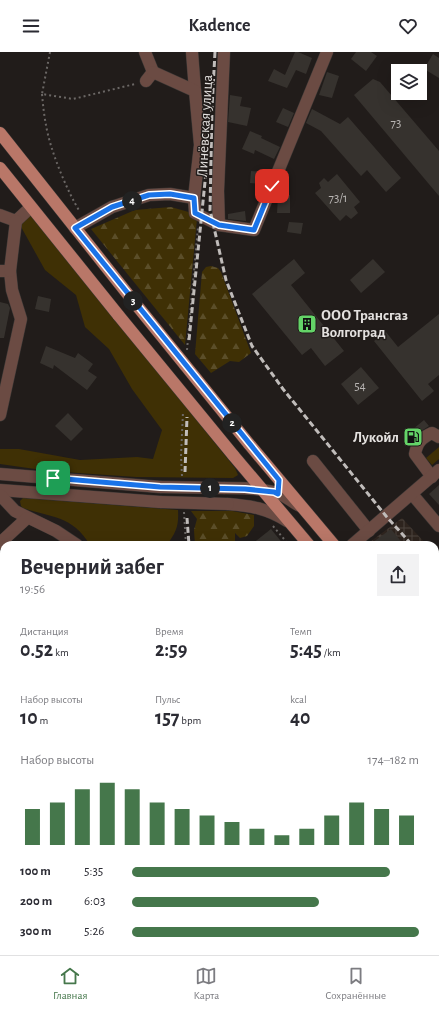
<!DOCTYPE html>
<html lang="ru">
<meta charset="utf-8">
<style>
:root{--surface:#fff;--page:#f2f2f3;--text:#2b2b33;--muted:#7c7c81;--line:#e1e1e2;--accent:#45774b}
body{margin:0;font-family:"Alegreya Sans",sans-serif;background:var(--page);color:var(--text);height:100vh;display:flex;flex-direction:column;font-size:15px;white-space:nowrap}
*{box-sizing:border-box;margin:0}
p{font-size:13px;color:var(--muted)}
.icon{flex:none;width:22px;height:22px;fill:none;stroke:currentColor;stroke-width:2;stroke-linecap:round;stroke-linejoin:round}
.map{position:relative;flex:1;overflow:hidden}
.panel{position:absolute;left:0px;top:489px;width:439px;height:414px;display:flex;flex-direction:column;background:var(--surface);border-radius:12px 12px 0 0;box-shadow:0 4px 16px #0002}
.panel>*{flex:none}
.fabs{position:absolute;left:391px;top:12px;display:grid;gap:8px}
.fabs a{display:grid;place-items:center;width:36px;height:36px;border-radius:0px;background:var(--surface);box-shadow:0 4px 16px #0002;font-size:20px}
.pin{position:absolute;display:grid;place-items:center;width:34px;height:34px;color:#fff;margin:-17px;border-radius:8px;box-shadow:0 2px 6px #0006}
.km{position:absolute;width:20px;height:20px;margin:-10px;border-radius:50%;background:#222;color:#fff;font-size:11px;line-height:20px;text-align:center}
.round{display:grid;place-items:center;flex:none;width:42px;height:42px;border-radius:0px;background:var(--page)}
.head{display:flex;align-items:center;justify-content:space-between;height:68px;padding:0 20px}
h1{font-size:22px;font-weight:600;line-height:30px}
.stats{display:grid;grid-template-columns:repeat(3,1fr);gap:6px;height:68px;padding:4px 20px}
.stats div{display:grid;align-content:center}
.stats b{font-size:20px;font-weight:600}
.stats small{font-size:11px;font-weight:400}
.stats p{font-size:11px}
.chart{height:112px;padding:8px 20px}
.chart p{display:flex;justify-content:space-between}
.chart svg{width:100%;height:72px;margin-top:4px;stroke:var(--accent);stroke-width:6}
ul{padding:0 20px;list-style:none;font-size:13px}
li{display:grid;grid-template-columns:64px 48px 1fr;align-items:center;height:30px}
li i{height:10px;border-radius:5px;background:var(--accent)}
header{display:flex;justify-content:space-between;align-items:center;height:52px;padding:0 20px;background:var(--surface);font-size:18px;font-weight:600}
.tabs{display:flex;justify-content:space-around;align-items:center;height:56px;border-top:1px solid var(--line);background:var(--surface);font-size:11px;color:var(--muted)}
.tabs a{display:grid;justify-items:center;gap:2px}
.tabs .active{color:var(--accent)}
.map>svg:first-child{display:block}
</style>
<header><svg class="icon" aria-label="menu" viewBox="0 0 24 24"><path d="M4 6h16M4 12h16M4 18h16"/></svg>Kadence<svg class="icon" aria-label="heart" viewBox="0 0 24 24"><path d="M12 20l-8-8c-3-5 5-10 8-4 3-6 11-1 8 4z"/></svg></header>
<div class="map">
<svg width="439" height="903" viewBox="0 0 439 903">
<defs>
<pattern id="industrial-grid" width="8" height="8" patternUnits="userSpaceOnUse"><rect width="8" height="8" fill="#2e241e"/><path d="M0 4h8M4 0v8" fill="none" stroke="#4c443e"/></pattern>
<pattern id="forest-firs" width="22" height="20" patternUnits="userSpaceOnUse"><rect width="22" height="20" fill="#3f3005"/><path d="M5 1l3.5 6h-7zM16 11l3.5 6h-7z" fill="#5b4e29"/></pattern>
</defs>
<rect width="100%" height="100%" fill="#211c1a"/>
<!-- industrial -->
<g fill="url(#industrial-grid)">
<path d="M402,466L427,493H366Z"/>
<path d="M435,502L439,506V605L435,600Z"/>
<path d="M435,683L439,688V903H360L359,899H435Z"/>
<path d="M4,693V848L0,843V695Z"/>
<path d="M45,899H136V903H48Z"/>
</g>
<!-- grass -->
<g fill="#3f3005">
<path d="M31,162L235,416L238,423L233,426L136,425L49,419L0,412V397H19L80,408L137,405L153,407L162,378L132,337L109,297L85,275L76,243L45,218L20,173Z"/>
<path d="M439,395V407L432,413L426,406Z"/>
<path d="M23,446L178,458C179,474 176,480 167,493H90C72,463 52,466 23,456L21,454L20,449Z"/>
</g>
<!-- forest -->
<g fill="url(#forest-firs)">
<path d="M171,155L192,161L197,167L185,293L91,177L135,158Z"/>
<path d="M211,214L218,216L221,220L251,301L239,310L230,309L211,321L195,302L202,220L206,215Z"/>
<path d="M191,459H232L254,463V474L247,484L240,486L235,481V489H227L225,493H195L194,478L197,467Z"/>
</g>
<!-- building -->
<g fill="#36322e">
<path d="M295,0H298L312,6L306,22L296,18L287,36L268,29L274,17L285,23Z"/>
<path d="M356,0H371L377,4L366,19L351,7Z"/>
<path d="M433,2L439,6V26L424,17Z"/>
<path d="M327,20L339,24L332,46L319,43Z"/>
<path d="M373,27L380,30L439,99V144L354,43Z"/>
<path d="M230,43L242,45L240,54L251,56L247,74L228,70Z"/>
<path d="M283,56L294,61L288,75L276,70Z"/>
<path d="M312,57L340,72L348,65L401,126L386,140L367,118L361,124L321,79L306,71Z"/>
<path d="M250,79L262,84L261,86L280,95L274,107L255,98L254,102L242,97Z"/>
<path d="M251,119L262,120V132L250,131Z"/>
<path d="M337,122L360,150L354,155L358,161L351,167L346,163L340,169L315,141L321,136L319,131L324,126L328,130Z"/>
<path d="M290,143V161H277L278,144Z"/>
<path d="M245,159L246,169L228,167V162Z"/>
<path d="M289,170L303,171L301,182L287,180Z"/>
<path d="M294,207L305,221L291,233L344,299L325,314L311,296L302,303L252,242Z"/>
<path d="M373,207L385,220L361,241L350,228Z"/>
<path d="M38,244L51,247L49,260L35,257Z"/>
<path d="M0,250L8,252L10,256L4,286H0Z"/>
<path d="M439,262V323L428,332L434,339L422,349L374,289L386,280L398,295Z"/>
<path d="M46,294L75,306L78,301L93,312L88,319L97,325L87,338L54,313L53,317L40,311Z"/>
<path d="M361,315L379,336L358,353L341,332Z"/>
<path d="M68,361L83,377L71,389L55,374Z"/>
<path d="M424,368L429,374L418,381L412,388L407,382Z"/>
<path d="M439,433V453L429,442Z"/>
<path d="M271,477L284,493H251Z"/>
<path d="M391,477L404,493H369Z"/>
</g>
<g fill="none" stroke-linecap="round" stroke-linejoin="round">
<!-- minor casing -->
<g stroke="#3c3836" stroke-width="13">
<g id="minor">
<path d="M145,0L153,20L146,29"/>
<path d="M192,0L195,39"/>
<path d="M194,146L195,161L219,173L254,178L327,0"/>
<path d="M0,163L16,169L31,155"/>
<path d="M219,173L218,139L224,0"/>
<path d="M75,176L112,155L149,143L170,142L194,146L200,93L195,39L153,20"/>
<path d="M0,219H10L12,238L21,267L0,363"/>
<path d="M10,219L16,169"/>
<path d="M313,409L369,479"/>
<path d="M0,422L160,435"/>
<path d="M432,425L415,402C417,391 421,386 432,381L439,385"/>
<path d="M225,436C244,436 267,436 284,444C289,447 294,451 300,454"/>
<path d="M0,438L160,450"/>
<path d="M412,442L439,474"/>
<path d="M0,443L15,459L56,479L77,493"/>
<path d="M228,452C251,454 267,456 287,469"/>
<path d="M0,491L27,466"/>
<path d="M352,493L439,418"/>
<path d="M0,690L4,687"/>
<path d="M143,899L144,903"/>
<path d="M223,899L224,903"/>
<path d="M273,899L274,903"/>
<path d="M356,899L357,903"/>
</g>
</g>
<!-- major casing -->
<g stroke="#3c3836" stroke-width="13">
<g id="major">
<path d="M0,81L134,250"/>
<path d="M0,116L119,264"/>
<path d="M249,392L334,493"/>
<path d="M233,403L309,493"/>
<path d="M435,618L439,623"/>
<path d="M435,649L439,654"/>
</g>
</g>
<!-- path -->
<g stroke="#6b6765" stroke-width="2" stroke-dasharray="2 3" stroke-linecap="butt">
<path d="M50,0L42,42L73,47L135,32"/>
<path d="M42,42C43,53 44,63 46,73C50,98 67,139 80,160"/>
<path d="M187,298L198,175"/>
<path d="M182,424L181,404L183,360"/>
<path d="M184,460L186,493"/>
<path d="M273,474L289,493"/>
<path d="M435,604L438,608"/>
<path d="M435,680L439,685"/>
</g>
<!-- minor -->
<use href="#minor" stroke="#6b4b43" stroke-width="12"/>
<!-- major -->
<use href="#major" stroke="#b97768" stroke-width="12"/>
<!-- rail -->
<g stroke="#c0bcba" stroke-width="3" stroke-dasharray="6 3" stroke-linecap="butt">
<path d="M215,0L212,56L210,158L226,228L252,294L283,337L386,464L412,493"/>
<path d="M189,288L206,120"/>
<path d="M185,420L187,365"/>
<path d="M187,466L189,493"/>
<path d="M435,517L439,522"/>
<path d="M221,899L222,903"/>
</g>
<!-- minor-bridge casing -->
<g stroke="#3c3836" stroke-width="13" stroke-linecap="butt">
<g id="minor-bridge">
<path d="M160,435L225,436"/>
<path d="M160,450L228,452"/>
</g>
</g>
<!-- major-bridge casing -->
<g stroke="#3c3836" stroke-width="13" stroke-linecap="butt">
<g id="major-bridge">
<path d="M134,250L249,392"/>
<path d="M119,264L233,403"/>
</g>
</g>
<!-- minor-bridge -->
<use href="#minor-bridge" stroke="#6b4b43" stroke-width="12"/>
<!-- major-bridge -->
<use href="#major-bridge" stroke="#b97768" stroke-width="12"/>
</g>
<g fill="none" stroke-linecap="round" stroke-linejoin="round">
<!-- route casing -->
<g stroke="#fff" stroke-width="8">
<path id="route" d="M53,426L160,435L245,437L274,440L278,442L279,428L75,176L112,155L149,143L170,142L194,146L195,161L219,173L254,178L272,134"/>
</g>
<!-- route -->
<use href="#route" stroke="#1a73e8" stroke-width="5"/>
</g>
<!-- icons -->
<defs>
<g id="building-square" transform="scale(1)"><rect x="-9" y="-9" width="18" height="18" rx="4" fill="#64d468" stroke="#211c1a"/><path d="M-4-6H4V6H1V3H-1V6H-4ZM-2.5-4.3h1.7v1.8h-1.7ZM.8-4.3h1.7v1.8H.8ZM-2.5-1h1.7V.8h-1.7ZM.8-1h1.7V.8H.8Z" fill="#111"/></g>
<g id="fuel-square" transform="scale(1)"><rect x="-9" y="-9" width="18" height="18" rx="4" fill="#64d468" stroke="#211c1a"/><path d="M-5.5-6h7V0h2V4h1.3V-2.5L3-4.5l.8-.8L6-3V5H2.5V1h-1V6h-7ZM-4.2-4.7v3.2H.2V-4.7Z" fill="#111"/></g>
</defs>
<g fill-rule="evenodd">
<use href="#building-square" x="307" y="272"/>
<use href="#fuel-square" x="413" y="385"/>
</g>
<g text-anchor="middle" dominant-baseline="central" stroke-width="3" stroke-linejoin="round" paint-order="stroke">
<!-- number labels -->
<g font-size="13" fill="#b8b5b3">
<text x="396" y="71">73</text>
<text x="338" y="146">73/1</text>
<text x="360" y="334">54</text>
</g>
<!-- street labels -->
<g font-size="15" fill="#e4e1df" stroke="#211c1a">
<text transform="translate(205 74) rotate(-87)">Линёвская улица</text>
</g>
<!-- poi labels -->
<g font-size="15" font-weight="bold" fill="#e4e1df" stroke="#211c1a" text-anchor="start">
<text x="321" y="263">ООО Трансгаз<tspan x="321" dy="17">Волгоград</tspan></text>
<text x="399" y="385" text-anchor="end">Лукойл</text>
</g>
</g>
</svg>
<div class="fabs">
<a><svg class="icon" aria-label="layers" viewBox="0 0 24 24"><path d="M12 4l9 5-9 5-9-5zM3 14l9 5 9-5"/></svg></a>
</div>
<div class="pin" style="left:53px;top:426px;background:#1e9e55"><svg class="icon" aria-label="arrive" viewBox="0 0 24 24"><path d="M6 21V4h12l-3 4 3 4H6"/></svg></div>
<div class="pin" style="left:272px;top:134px;background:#d93025"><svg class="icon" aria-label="check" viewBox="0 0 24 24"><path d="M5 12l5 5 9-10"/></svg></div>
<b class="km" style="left:210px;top:436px">1</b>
<b class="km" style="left:232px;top:371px">2</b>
<b class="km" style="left:133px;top:249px">3</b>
<b class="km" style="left:132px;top:149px">4</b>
<section class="panel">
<div class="head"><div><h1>Вечерний забег</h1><p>19:56</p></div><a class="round"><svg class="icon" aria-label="share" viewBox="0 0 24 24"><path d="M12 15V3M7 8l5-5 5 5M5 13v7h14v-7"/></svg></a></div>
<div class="stats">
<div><p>Дистанция</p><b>0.52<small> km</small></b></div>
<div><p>Время</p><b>2:59</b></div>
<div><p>Темп</p><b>5:45<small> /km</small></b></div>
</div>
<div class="stats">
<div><p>Набор высоты</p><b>10<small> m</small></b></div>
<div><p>Пульс</p><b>157<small> bpm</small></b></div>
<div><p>kcal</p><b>40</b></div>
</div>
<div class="chart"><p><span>Набор высоты</span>174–182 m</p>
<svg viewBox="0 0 160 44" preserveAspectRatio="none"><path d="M5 44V22M15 44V18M25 44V10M35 44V6M45 44V10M55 44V18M65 44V22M75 44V26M85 44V30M95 44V34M105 44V38M115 44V34M125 44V26M135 44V18M145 44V22M155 44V26"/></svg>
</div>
<ul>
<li><b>100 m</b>5:35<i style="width:90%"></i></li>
<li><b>200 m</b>6:03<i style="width:65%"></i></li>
<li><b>300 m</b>5:26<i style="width:100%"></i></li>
</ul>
</section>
</div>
<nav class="tabs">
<a class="active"><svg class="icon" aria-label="home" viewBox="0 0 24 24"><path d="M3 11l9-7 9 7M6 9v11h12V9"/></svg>Главная</a>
<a><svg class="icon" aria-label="map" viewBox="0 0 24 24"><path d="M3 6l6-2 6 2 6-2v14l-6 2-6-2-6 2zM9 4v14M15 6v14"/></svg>Карта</a>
<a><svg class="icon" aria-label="saved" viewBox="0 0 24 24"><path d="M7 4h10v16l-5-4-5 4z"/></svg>Сохранённые</a>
</nav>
